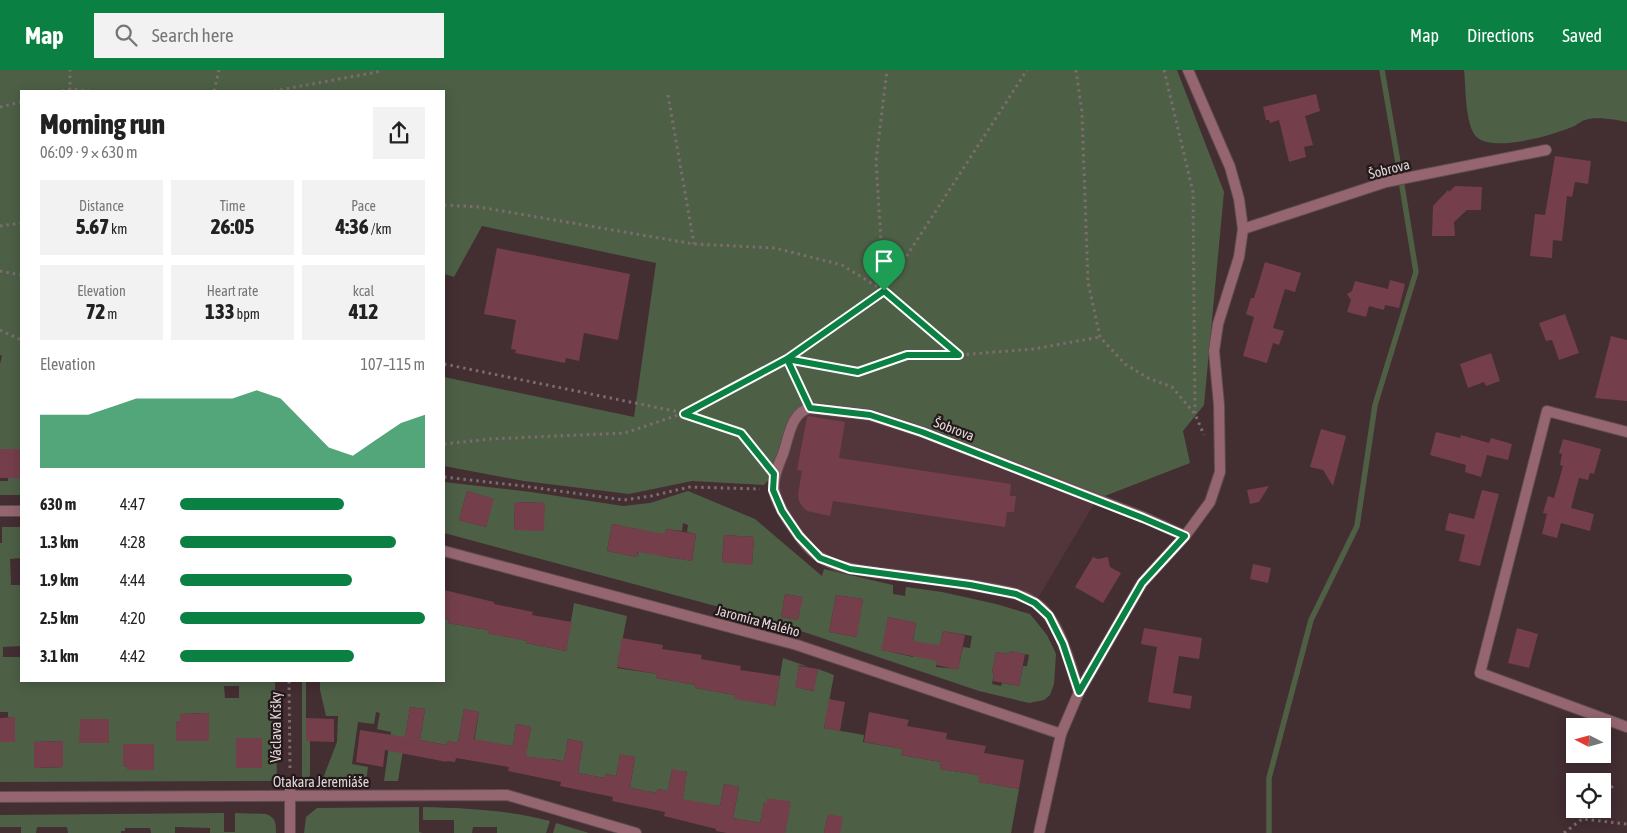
<!DOCTYPE html>
<meta charset="utf-8">
<style>
:root{--surface:#fff;--page:#f2f2f2;--text:#222;--muted:#767676;--accent:#0b8043}
body{margin:0;font-family:"Asap Condensed",sans-serif;background:var(--page);color:var(--text);height:100vh;display:flex;flex-direction:column;font-size:19px;white-space:nowrap}
*{box-sizing:border-box;margin:0}
p{font-size:16px;color:var(--muted)}
.icon{flex:none;width:28px;height:28px;fill:none;stroke:currentColor;stroke-width:2;stroke-linecap:round;stroke-linejoin:round}
.map{position:relative;flex:1;overflow:hidden}
.drawer{position:absolute;left:20px;top:20px;width:425px;height:592px;display:flex;flex-direction:column;background:var(--surface);border-radius:0px;box-shadow:0 2px 12px #0003}
.drawer>*{flex:none}
.needle{width:32px;rotate:276deg}
.fabs{position:absolute;left:1566px;top:648px;display:grid;gap:10px}
.fabs a{display:grid;place-items:center;width:45px;height:45px;border-radius:0px;background:var(--surface);box-shadow:0 2px 12px #0003;font-size:25px}
.pin{position:absolute;display:grid;place-items:center;width:42px;height:42px;color:#fff;margin:-51px -21px;border-radius:50% 50% 50% 0;rotate:-45deg;box-shadow:0 0 5px #0007}
.pin .icon{rotate:45deg}
.round{display:grid;place-items:center;flex:none;width:52px;height:52px;border-radius:0px;background:var(--page)}
.head{display:flex;align-items:center;justify-content:space-between;height:85px;padding:0 20px}
h1{font-size:28px;font-weight:800;line-height:38px}
.metrics{display:grid;grid-template-columns:repeat(3,1fr);gap:8px;height:85px;padding:5px 20px}
.metrics div{display:grid;align-content:center;border-radius:0px;background:var(--page);text-align:center}
.metrics b{font-size:21px;font-weight:800}
.metrics small{font-size:14px;font-weight:400}
.metrics p{font-size:14px}
.chart{height:140px;padding:10px 20px}
.chart p{display:flex;justify-content:space-between}
.chart svg{width:100%;height:90px;margin-top:5px;fill:var(--accent);opacity:.7}
ul{padding:0 20px;list-style:none;font-size:16px}
li{display:grid;grid-template-columns:80px 60px 1fr;align-items:center;height:38px}
li i{height:12px;border-radius:6px;background:var(--accent)}
header{display:flex;align-items:center;gap:30px;box-sizing:border-box;height:70px;padding:0 25px;background:var(--accent);color:#fff}
header strong{font-size:24px}
nav{display:flex;gap:28px;margin-inline-start:auto;font-size:18px}
.search{width:350px;height:45px;background:var(--page);display:flex;align-items:center;gap:12px;box-sizing:border-box;padding:0 18px;border-radius:0px;color:var(--muted);font-size:19px}
.map>svg:first-child{display:block}
</style>
<header>
<strong>Map</strong>
<div class="search"><svg class="icon" aria-label="search" viewBox="0 0 24 24"><circle cx="10" cy="10" r="6"/><path d="M15 15l6 6"/></svg>Search here</div>
<nav><a>Map</a><a>Directions</a><a>Saved</a></nav>
</header>
<div class="map">
<svg width="1627" height="763" viewBox="0 0 1627 763">
<rect width="100%" height="100%" fill="#432e32"/>
<!-- built -->
<path fill="#52363b" d="M802,340L870,345L1097,429L1035,533L1016,524L849,499L820,488L782,441L774,404Z"/>
<!-- green -->
<g fill="#4d6046" fill-rule="evenodd">
<path d="M0,0H1177L1224,122L1204,335L1183,361L1190,393L1097,429L870,345L802,340L774,404L764,415L692,411L629,424L524,411L444,396V307L634,347L656,193L482,156L454,207L444,204V21H21V379H0V294L2,286L0,285Z"/>
<path d="M1464,0H1627V52C1617,50 1596,46 1585,50C1581,51 1577,55 1572,57C1553,65 1487,85 1474,64C1465,48 1466,18 1464,0Z"/>
<path d="M8,408H21V425H0V411H8Z"/>
<path d="M444,412L531,422L623,436L650,433L688,421L755,449L822,506L824,499L893,515V524L905,526L906,517L942,522L996,534L1030,544L1047,565L1056,584L1054,614L1050,625L1044,630L1029,633L979,621L807,563L749,545L444,463ZM467,421L493,429L486,457L459,450ZM515,432L545,433L514,460ZM683,453L688,455L687,462L696,464L692,491L662,486L666,459L682,461ZM612,454L642,460L637,487L607,481ZM724,465L754,467L752,494L722,492ZM785,524L802,527L798,550L781,547ZM836,525L863,529L856,567L829,562ZM888,547L916,553L913,571L916,572L913,587L882,580ZM943,561L972,566L970,578L963,577L958,599L936,597ZM1010,581L1029,585L1027,596H1023L1019,616L1002,613L1001,616L992,614L994,604L992,603L996,582L1009,584Z"/>
<path d="M2,457H21V488L10,489L11,515H21V576L3,577V587H21V611H275L277,711L0,712V672L15,671V648L8,647V642H0V644V473H2ZM224,616H239V628H225ZM209,643V671H180L176,669V652L180,651V644ZM80,649H109V673H80ZM62,671L63,697L41,698L40,695L34,698V672ZM127,674H154V700L123,696V681Z"/>
<path d="M574,533L627,546L617,598L657,604L656,608L696,615L695,618L735,625L775,636L783,588L809,597L799,595L796,617L813,621L818,599L834,605L824,658L864,665L863,672L903,679L901,685L941,692L940,699L979,705V712L1019,719L1011,763H840L828,745L824,763H785L790,732L767,729V733H764L760,753L733,748L739,717L724,714L720,736L682,733L687,702L672,700L668,721L658,719L657,723L630,718L635,687L620,685L616,706L606,704L605,708L578,703L583,672L568,669L564,691L551,689L550,692L525,688L531,657L516,654L513,676L500,674L499,677L474,673L479,642L464,639L458,673L448,671L447,675L420,670L425,639L410,637L398,711H384L391,662L377,659L380,643L376,642L374,654L358,652L352,694L368,697L366,711H322L337,672L338,646H326L320,620V611H444V549L449,550L448,553L488,560V563L527,571L526,573L566,581Z"/>
<path d="M302,611H306V671H310V705L307,711H302Z"/>
<path d="M419,737V762L423,763H304L306,747L317,738Z"/>
<path d="M423,737C466,738 508,740 550,751L546,763H497V757H473L472,763H454V750H423Z"/>
<path d="M224,743V762H235V743L266,744C276,748 276,753 276,763H210V758L175,757V763H151L150,758H125V761H121V763H68L67,757H37L36,763H21V757H0V745Z"/>
<path d="M556,753L589,763H553Z"/>
</g>
<g fill="none" stroke-linecap="round" stroke-linejoin="round">
<!-- stream -->
<g stroke="#4f5f44" stroke-width="5.5">
<path d="M1382,0L1399,98"/>
<path d="M1269,763V708L1311,550L1357,456L1375,335L1416,202L1402,116"/>
</g>
</g>
<!-- building -->
<g fill="#743f4b">
<path d="M1316,24L1320,41L1305,46L1313,75L1304,77L1306,87L1289,92L1279,50L1270,53L1269,50H1266L1263,37Z"/>
<path d="M1555,86L1591,91L1588,114L1575,112L1572,127L1567,126L1562,171L1553,170L1552,188L1530,186L1535,144L1545,145Z"/>
<path d="M1455,116L1482,117L1481,140H1467L1454,152L1455,166H1432L1433,136L1448,120L1449,122Z"/>
<path d="M497,178L630,204L618,270L584,263L579,291L566,288L565,293L515,283L516,280L511,279L516,250L484,244Z"/>
<path d="M1265,192L1301,203L1295,222L1285,219L1273,258L1284,261L1279,275L1273,273L1267,293L1243,286L1254,247L1246,244L1251,228H1254Z"/>
<path d="M1390,210L1405,214L1399,238L1385,235L1384,240L1369,236L1366,247L1347,242L1351,230L1347,224L1352,221L1355,211L1388,219Z"/>
<path d="M1565,244L1579,283L1559,290L1552,270L1546,271L1539,253Z"/>
<path d="M1611,266L1627,270V331L1595,328Z"/>
<path d="M1491,283L1500,311L1486,316L1484,312L1468,318L1460,294Z"/>
<path d="M809,346L845,352L839,388L1011,414L1010,426H1016L1014,442H1007L1005,457L833,431L830,446L807,441L802,436L799,431L798,424L802,401L797,400L807,347Z"/>
<path d="M1321,359L1346,366L1333,416L1323,400L1310,397Z"/>
<path d="M1436,362L1460,368L1461,365L1489,373L1491,368L1512,374L1508,390L1487,385L1481,407L1465,402L1466,395L1430,385Z"/>
<path d="M1563,369L1601,379L1594,404L1590,403L1588,410L1579,408L1571,438L1594,444L1590,461L1561,453L1557,468L1542,464L1547,444L1543,443L1548,426L1554,428L1563,396L1560,395L1562,384L1559,383Z"/>
<rect x="0" y="379" width="21" height="29"/>
<path d="M1269,416L1259,432L1250,434L1247,420Z"/>
<path d="M1482,420L1499,424L1480,496L1459,491L1465,465L1445,460L1449,443L1474,449Z"/>
<path d="M467,421L494,429L486,457L459,450Z"/>
<path d="M515,432L545,433L544,461L514,460Z"/>
<path d="M612,454L665,464L666,459L696,464L692,491L637,482V487L607,481Z"/>
<path d="M724,465L754,467L752,495L722,492Z"/>
<path d="M1093,487L1098,489L1108,487L1110,497L1121,503L1103,533L1075,517Z"/>
<path d="M1253,494L1271,498L1268,513L1250,509Z"/>
<path d="M444,520L494,532V534L533,542L532,545L572,552L566,581L526,573L527,571L487,563L488,560L448,553L449,550L444,549Z"/>
<path d="M785,524L803,527L798,550L781,547Z"/>
<path d="M836,525L863,529L857,567L829,562Z"/>
<path d="M888,547L916,553L913,571L940,575L943,561L965,565L958,600L936,595L937,591L881,580Z"/>
<path d="M1144,558L1202,568L1199,589L1179,586L1173,623L1192,626L1190,639L1148,632L1157,577L1141,574Z"/>
<path d="M1517,558L1538,564L1529,598L1508,593Z"/>
<path d="M622,568L663,575L662,579L702,585L701,589L741,596L740,600L780,606L775,636L734,629L735,625L695,618L696,615L656,608L657,604L617,597Z"/>
<path d="M1010,581L1025,584L1019,616L993,611L994,604L992,603L996,582L1009,584Z"/>
<path d="M799,596L818,599L814,621L795,617Z"/>
<path d="M829,629L845,632L840,661L824,658Z"/>
<path d="M410,637L425,639L420,670L447,675L448,671L458,673L464,639L479,642L474,669L513,676L516,654L531,657L526,686L564,691L568,669L583,672L578,703L605,708V704L616,706L620,684L635,687L630,718L657,723L658,719L668,721L672,699L687,702L683,729L720,736L724,714L739,717L733,748L760,753L764,732L767,733V728L791,732L785,763H727L716,761V759L664,746L665,742L612,731L613,727L560,716L561,712L508,701L509,697L456,688L455,692L447,691V692L385,680L383,697L356,692L360,660L405,667Z"/>
<path d="M869,642L909,650L907,656L947,663L946,669L986,676L984,683L1024,690L1019,719L978,712L979,705L940,699L941,692L901,685L903,679L864,672Z"/>
<path d="M209,643V671H176V652L180,651V644Z"/>
<path d="M15,647V672H0V648Z"/>
<path d="M306,648L334,649V672L306,671Z"/>
<path d="M80,649H109V673H79Z"/>
<rect x="236" y="668" width="26" height="30"/>
<path d="M63,671V697L34,698V672Z"/>
<path d="M123,674H154V700H127V696H123Z"/>
<path d="M828,744L843,747L840,763H824Z"/>
</g>
<g fill="none" stroke-linecap="round" stroke-linejoin="round">
<!-- lane casing -->
<g stroke="#604c50" stroke-width="12">
<path id="lane" d="M1243,159L1386,112L1546,80"/>
</g>
<!-- street casing -->
<g stroke="#604c50" stroke-width="12">
<g id="street">
<path d="M1627,362L1547,341L1480,603L1627,657"/>
<path d="M0,441H21"/>
<path d="M444,481L797,575L1061,664"/>
<path d="M1079,622C1070,595 1060,548 1034,532C1019,523 1004,521 987,518C951,511 915,507 879,503C860,500 836,498 820,487C807,479 797,463 788,450C770,422 770,414 783,384C789,367 791,342 810,338L870,345L922,362L1143,447L1185,466"/>
<path d="M290,713V763"/>
<path d="M0,727L507,725L636,763"/>
<path d="M1039,763L1061,664L1079,622L1142,513L1185,466L1210,432L1220,402L1219,335L1214,281L1218,254L1239,187L1243,159L1239,129L1230,97L1188,0"/>
</g>
</g>
<!-- path -->
<g stroke="#7d6b6e" stroke-width="3" stroke-dasharray="2.5 4" stroke-linecap="butt">
<path d="M1076,0L1082,43L1088,212L1100,267L1125,294L1148,308L1172,317L1195,344L1204,365"/>
<path d="M1164,0L1193,122L1195,343"/>
<path d="M62,21L70,19L89,21"/>
<path d="M70,21V0"/>
<path d="M214,21L219,0"/>
<path d="M274,21L377,2L380,0"/>
<path d="M668,25L694,174"/>
<path d="M0,37L21,32"/>
<path d="M444,135L479,137L694,174L775,178L842,195L884,221L959,285L1033,279L1100,267"/>
<path d="M0,156L21,153"/>
<path d="M0,201L21,205"/>
<path d="M884,220L876,91L887,0"/>
<path d="M0,260L21,270"/>
<path d="M788,290L805,327"/>
<path d="M789,290L858,302L907,285H958"/>
<path d="M444,294L684,343L741,363L766,393"/>
<path d="M444,374L490,369L625,363L684,343L787,289L884,221L1027,0"/>
<path d="M444,407L523,416L624,430L651,426L690,417L760,419"/>
<path d="M289,611L290,700"/>
<path d="M1602,727L1615,714"/>
<path d="M1582,748L1591,739"/>
<path d="M1564,763L1582,749L1627,754"/>
</g>
<!-- lane -->
<use href="#lane" stroke="#956670" stroke-width="10"/>
<!-- street -->
<use href="#street" stroke="#956670" stroke-width="10"/>
</g>
<g fill="none" stroke-linecap="round" stroke-linejoin="round">
<!-- route casing -->
<g stroke="#fff" stroke-width="10">
<path id="route" d="M884,221L787,289L684,344L741,363L774,404L773,420L782,441L799,466L820,488L850,499L970,515L1016,524L1035,533L1049,546L1063,574L1079,622L1142,513L1185,466L1143,448L922,362L870,345L810,338L787,289L858,302L907,285H959L884,221"/>
</g>
<!-- route -->
<use href="#route" stroke="#0b8043" stroke-width="6"/>
</g>
<g text-anchor="middle" dominant-baseline="central" stroke-width="4.5" stroke-linejoin="round" paint-order="stroke">
<!-- street labels -->
<g font-size="14" fill="#e3d5d8" stroke="#23191b">
<text transform="translate(1389 99) rotate(-14)">Šobrova</text>
<text transform="translate(954 359) rotate(21)">Šobrova</text>
<text transform="translate(758 551) rotate(15)">Jaromíra Malého</text>
<text transform="translate(276 657) rotate(-90)">Václava Kršky</text>
<text x="321" y="712">Otakara Jeremiáše</text>
</g>
</g>
</svg>
<div class="fabs">
<a><svg class="needle" viewBox="-14 -14 28 28"><path d="M0-13l5 13h-10z" fill="#e53935"/><path d="M0 13l5-13h-10z" fill="#767676"/></svg></a>
<a><svg class="icon" aria-label="locate" viewBox="0 0 24 24"><circle cx="12" cy="12" r="6"/><path d="M12 2v4M12 18v4M2 12h4M18 12h4"/></svg></a>
</div>
<div class="pin" style="left:884px;top:221px;background:#1e9e55"><svg class="icon" aria-label="arrive" viewBox="0 0 24 24"><path d="M6 21V4h12l-3 4 3 4H6"/></svg></div>
<section class="drawer">
<div class="head"><div><h1>Morning run</h1><p>06:09 · 9 × 630 m</p></div><a class="round"><svg class="icon" aria-label="share" viewBox="0 0 24 24"><path d="M12 15V3M7 8l5-5 5 5M5 13v7h14v-7"/></svg></a></div>
<div class="metrics">
<div><p>Distance</p><b>5.67<small> km</small></b></div>
<div><p>Time</p><b>26:05</b></div>
<div><p>Pace</p><b>4:36<small> /km</small></b></div>
</div>
<div class="metrics">
<div><p>Elevation</p><b>72<small> m</small></b></div>
<div><p>Heart rate</p><b>133<small> bpm</small></b></div>
<div><p>kcal</p><b>412</b></div>
</div>
<div class="chart"><p><span>Elevation</span>107–115 m</p>
<svg viewBox="0 0 160 44" preserveAspectRatio="none"><path d="M0 44V18L10 18L20 18L30 14L40 10L50 10L60 10L70 10L80 10L90 6L100 10L110 22L120 34L130 38L140 30L150 22L160 18V44z"/></svg>
</div>
<ul>
<li><b>630 m</b>4:47<i style="width:67%"></i></li>
<li><b>1.3 km</b>4:28<i style="width:88%"></i></li>
<li><b>1.9 km</b>4:44<i style="width:70%"></i></li>
<li><b>2.5 km</b>4:20<i style="width:100%"></i></li>
<li><b>3.1 km</b>4:42<i style="width:71%"></i></li>
</ul>
</section>
</div>
